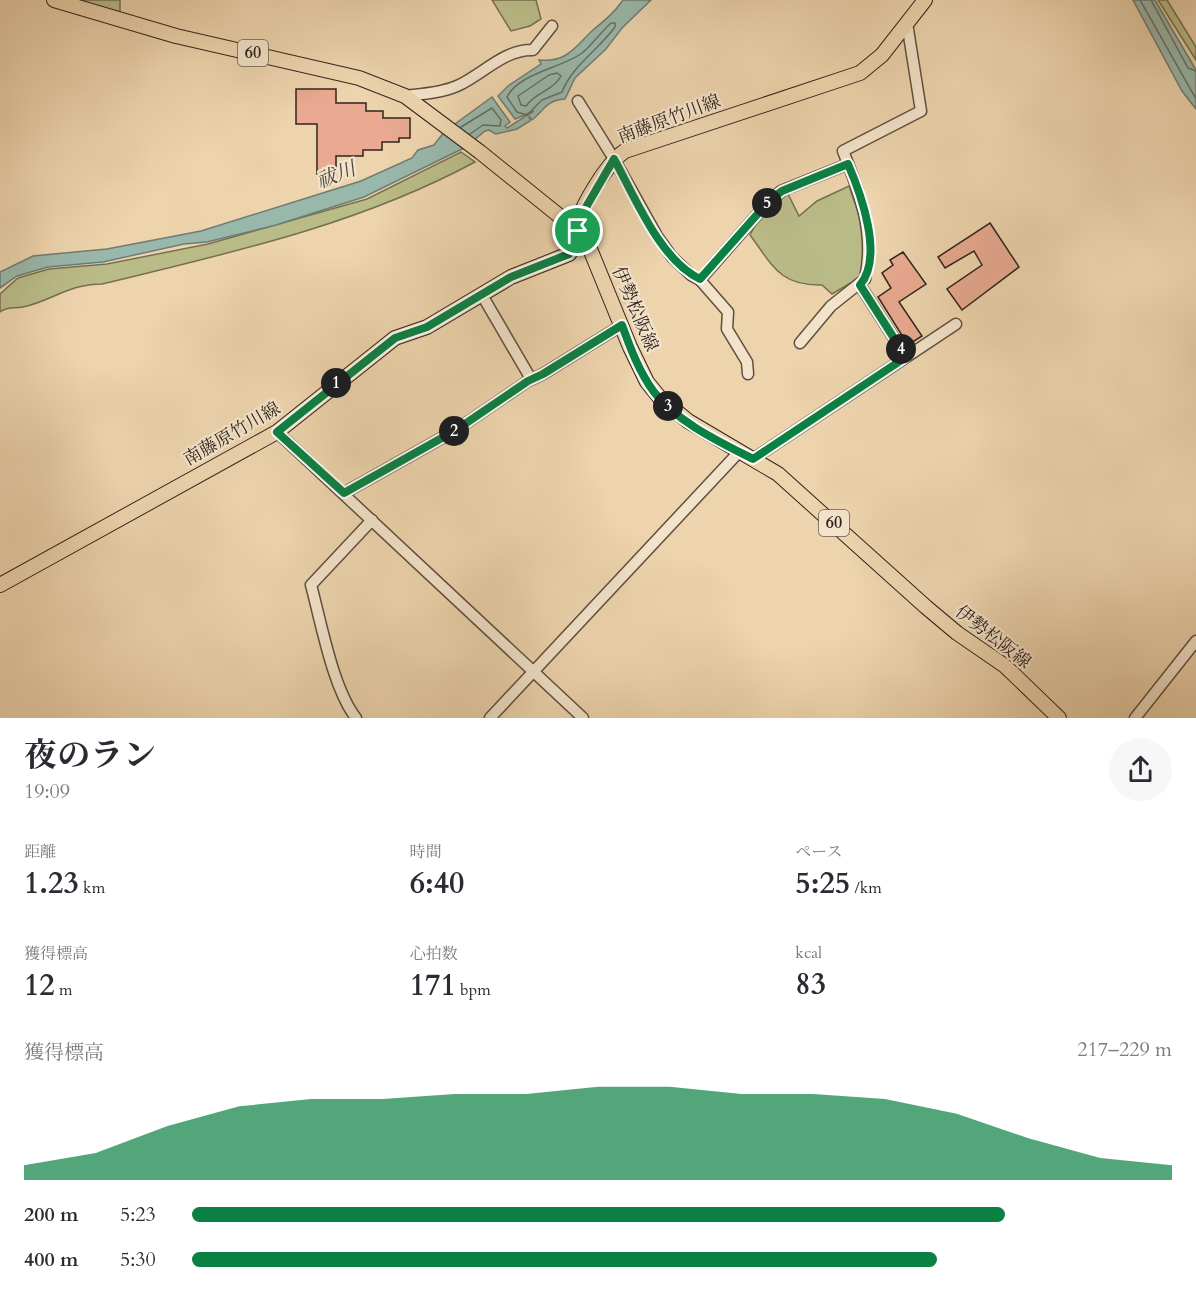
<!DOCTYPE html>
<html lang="ja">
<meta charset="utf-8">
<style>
:root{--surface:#fff;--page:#f7f7f7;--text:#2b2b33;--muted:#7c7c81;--accent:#0b8043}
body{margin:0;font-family:Cardo,"Noto Serif JP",serif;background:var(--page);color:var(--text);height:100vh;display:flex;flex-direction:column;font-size:22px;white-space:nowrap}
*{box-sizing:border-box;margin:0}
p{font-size:20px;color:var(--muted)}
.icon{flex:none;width:33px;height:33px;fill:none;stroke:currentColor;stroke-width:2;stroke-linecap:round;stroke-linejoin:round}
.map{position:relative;height:718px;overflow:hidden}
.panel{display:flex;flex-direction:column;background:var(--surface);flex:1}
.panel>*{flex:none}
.pin{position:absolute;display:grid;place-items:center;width:51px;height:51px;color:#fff;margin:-26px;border:3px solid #fff;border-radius:50%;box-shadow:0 2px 6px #0007}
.km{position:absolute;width:30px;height:30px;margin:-15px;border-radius:50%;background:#222;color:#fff;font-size:16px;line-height:30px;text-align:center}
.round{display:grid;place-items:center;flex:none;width:63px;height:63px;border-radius:32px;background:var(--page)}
.head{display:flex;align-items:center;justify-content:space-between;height:102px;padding:0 24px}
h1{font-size:33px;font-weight:700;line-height:45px}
.stats{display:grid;grid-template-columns:repeat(3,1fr);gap:9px;height:102px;padding:6px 24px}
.stats div{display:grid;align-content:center}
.stats b{font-size:30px;font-weight:700}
.stats small{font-size:16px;font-weight:400}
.stats p{font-size:16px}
.chart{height:168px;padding:12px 24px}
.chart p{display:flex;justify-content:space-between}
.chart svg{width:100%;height:108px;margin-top:6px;fill:var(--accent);opacity:.7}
ul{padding:0 24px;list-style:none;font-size:20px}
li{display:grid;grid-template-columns:96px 72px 1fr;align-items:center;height:45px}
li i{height:15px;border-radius:8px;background:var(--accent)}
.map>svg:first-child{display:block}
</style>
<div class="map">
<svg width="1196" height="718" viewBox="0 0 1196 718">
<rect width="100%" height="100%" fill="#edd4ad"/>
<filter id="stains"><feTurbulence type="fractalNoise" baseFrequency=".00333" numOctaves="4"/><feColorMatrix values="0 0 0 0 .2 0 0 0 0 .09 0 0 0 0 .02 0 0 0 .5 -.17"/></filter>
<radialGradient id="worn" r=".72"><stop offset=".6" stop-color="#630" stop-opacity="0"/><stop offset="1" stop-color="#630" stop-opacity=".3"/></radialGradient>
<!-- green -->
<g fill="#babc88" stroke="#757052" stroke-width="1.5">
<path d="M72,0H120V14Z"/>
<path d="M492,0H536L541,19L530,26L511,31Z"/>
<path d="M1158,0H1167L1196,47V60Z"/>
<path d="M461,152L475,162C358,225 230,253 102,284C68,284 52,301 23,307C13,309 9,306 0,312V294L18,278L49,269L107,264L208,244L367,199Z"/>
<path d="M849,186L865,233L861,277L832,294L822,285C780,286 773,266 750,235L760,216L788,194L799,216L817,201Z"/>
</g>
<!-- water -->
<g fill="#99b8ac" stroke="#6f7c72" stroke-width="1.5">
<path d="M623,0H651L622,28L606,49L575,78L565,99C547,100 544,110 532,120L529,116L530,121L517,129L496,134L489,130L485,131L464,148L364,197L276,225L207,242L184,244L103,262L48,267L17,276L0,288V272L33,256L107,249L201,231L361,181L412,158L418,150L434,145L444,132L492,97L510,122L505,126L507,128L534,111L515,119L498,96L508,86L541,64L539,60C567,63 575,47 593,30C604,21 615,12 623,0Z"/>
<path d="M1133,0H1155L1196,70V109L1182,91Z"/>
</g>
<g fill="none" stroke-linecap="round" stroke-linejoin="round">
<!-- shore -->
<g stroke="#646e64" stroke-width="1.5">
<path d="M1140,0L1196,99"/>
<path d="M1151,0L1188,68L1196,71"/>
<path d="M611,23H615V27C599,49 572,66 562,92L542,100L527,115L517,112L507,97C519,73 562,68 582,53C590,47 602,31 611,23Z"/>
<path d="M557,73L561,76C554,90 536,92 526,106L521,105L518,96L549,75Z"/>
<path d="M461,127L492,108L501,120L500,126L483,125L470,134"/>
</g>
</g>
<!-- building -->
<g fill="#e9aa91" stroke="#30231c" stroke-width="1.5">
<path d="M296,89H336V103H366V111H383V118H410V138H399V142H382V150H363V156H336V174H317V124H296Z"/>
<path d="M990,223L1019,267L962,310L947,289L982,265L974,251L945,268L938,257Z"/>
<path d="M903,252L926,284L899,302L922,336L908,345L878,297L891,288L882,273L893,265L890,260Z"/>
</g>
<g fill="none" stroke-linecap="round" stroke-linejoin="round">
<!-- minor casing -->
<g stroke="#5f4f40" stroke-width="13">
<g id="minor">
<path d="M405,96C422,94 441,93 457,86C482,75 504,49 533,50L552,26"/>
<path d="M578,101L614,159L657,236L672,257L691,275L700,280L728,312L727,329L747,362L748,374"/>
<path d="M700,280L770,200L781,191L848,164"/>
<path d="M860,285L906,357"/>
<path d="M482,295L531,379"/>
<path d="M800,343L831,306L865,279C875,233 860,193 843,151L921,111L907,23"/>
<path d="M277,432L583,718"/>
<path d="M753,459L956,324"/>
<path d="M344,493L456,430L528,381L543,374L622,325"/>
<path d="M356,718C333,689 321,622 311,585L372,520"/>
<path d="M490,718L739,452"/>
<path d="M1135,718L1196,641"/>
</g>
</g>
<!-- major casing -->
<g stroke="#30231c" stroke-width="16">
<g id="major">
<path d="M54,0L176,36L359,78L405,96L480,152L578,231L590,249L630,347L647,382L660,398L688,421L778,474L926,607L957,633L1005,666L1059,718"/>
<path d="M0,585L277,432L395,338L427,327L511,277L569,254C577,243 576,234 578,222C583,203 608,162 625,151L860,73L882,55L925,0"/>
</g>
</g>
<!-- minor -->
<use href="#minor" stroke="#f3e3ca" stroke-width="10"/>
<!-- major -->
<use href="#major" stroke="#edd4ad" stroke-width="14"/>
</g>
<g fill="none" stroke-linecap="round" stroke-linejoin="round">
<!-- route casing -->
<g stroke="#fff" stroke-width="12">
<path id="route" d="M614,159C635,197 660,260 700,279L770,200L782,191L848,164C861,194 884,257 860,285L906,357L753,459C720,442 677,422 654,392C639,372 630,347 622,325L543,374L528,381L456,430L344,493L277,432L395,338L427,327L511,277L569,254L576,240L582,214Z"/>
</g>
<!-- route -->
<use href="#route" stroke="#0b8043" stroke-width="8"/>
</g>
<g text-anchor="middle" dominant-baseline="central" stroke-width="4.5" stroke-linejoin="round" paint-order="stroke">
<!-- shield labels -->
<g fill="#f3e3ca" stroke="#6a5d50" stroke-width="1.5">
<rect x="238" y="40" width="30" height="26" rx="4.5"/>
<rect x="819" y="510" width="30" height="26" rx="4.5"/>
</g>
<g font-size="16" font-weight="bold" fill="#30231c">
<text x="253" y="53">60</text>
<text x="834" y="523">60</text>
</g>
<!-- street labels -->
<g font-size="18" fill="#30231c" stroke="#f3e3ca">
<text transform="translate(669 119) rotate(-20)">南藤原竹川線</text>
<text transform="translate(635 309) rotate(67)">伊勢松阪線</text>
<text transform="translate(232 434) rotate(-30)">南藤原竹川線</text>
<text transform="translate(993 637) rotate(38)">伊勢松阪線</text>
</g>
<!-- water labels -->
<g font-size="20" font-style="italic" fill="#4a4840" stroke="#f3e3ca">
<text transform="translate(336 175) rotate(-21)">祓川</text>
</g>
</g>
<rect width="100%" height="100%" filter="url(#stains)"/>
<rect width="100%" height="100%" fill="url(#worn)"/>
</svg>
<div class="pin" style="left:578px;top:231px;background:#1e9e55"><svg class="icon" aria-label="arrive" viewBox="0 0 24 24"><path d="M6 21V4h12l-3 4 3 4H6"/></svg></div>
<b class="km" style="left:336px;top:383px">1</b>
<b class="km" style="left:454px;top:431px">2</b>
<b class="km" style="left:668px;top:406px">3</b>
<b class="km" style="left:901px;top:349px">4</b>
<b class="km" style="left:767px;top:203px">5</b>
</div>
<section class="panel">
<div class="head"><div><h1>夜のラン</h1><p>19:09</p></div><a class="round"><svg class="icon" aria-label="share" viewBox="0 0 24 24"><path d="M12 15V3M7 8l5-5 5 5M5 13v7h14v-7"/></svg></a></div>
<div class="stats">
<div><p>距離</p><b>1.23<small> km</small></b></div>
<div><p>時間</p><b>6:40</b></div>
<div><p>ペース</p><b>5:25<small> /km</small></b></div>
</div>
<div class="stats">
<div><p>獲得標高</p><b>12<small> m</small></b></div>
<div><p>心拍数</p><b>171<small> bpm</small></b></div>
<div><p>kcal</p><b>83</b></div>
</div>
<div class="chart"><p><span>獲得標高</span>217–229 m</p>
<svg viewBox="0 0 160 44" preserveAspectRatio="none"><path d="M0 44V38L10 33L20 22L30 14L40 11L50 11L60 9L70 9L80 6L90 6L100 9L110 9L120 11L130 17L140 27L150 35L160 38V44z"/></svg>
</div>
<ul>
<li><b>200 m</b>5:23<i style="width:83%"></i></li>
<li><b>400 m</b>5:30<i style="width:76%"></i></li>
</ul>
</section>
